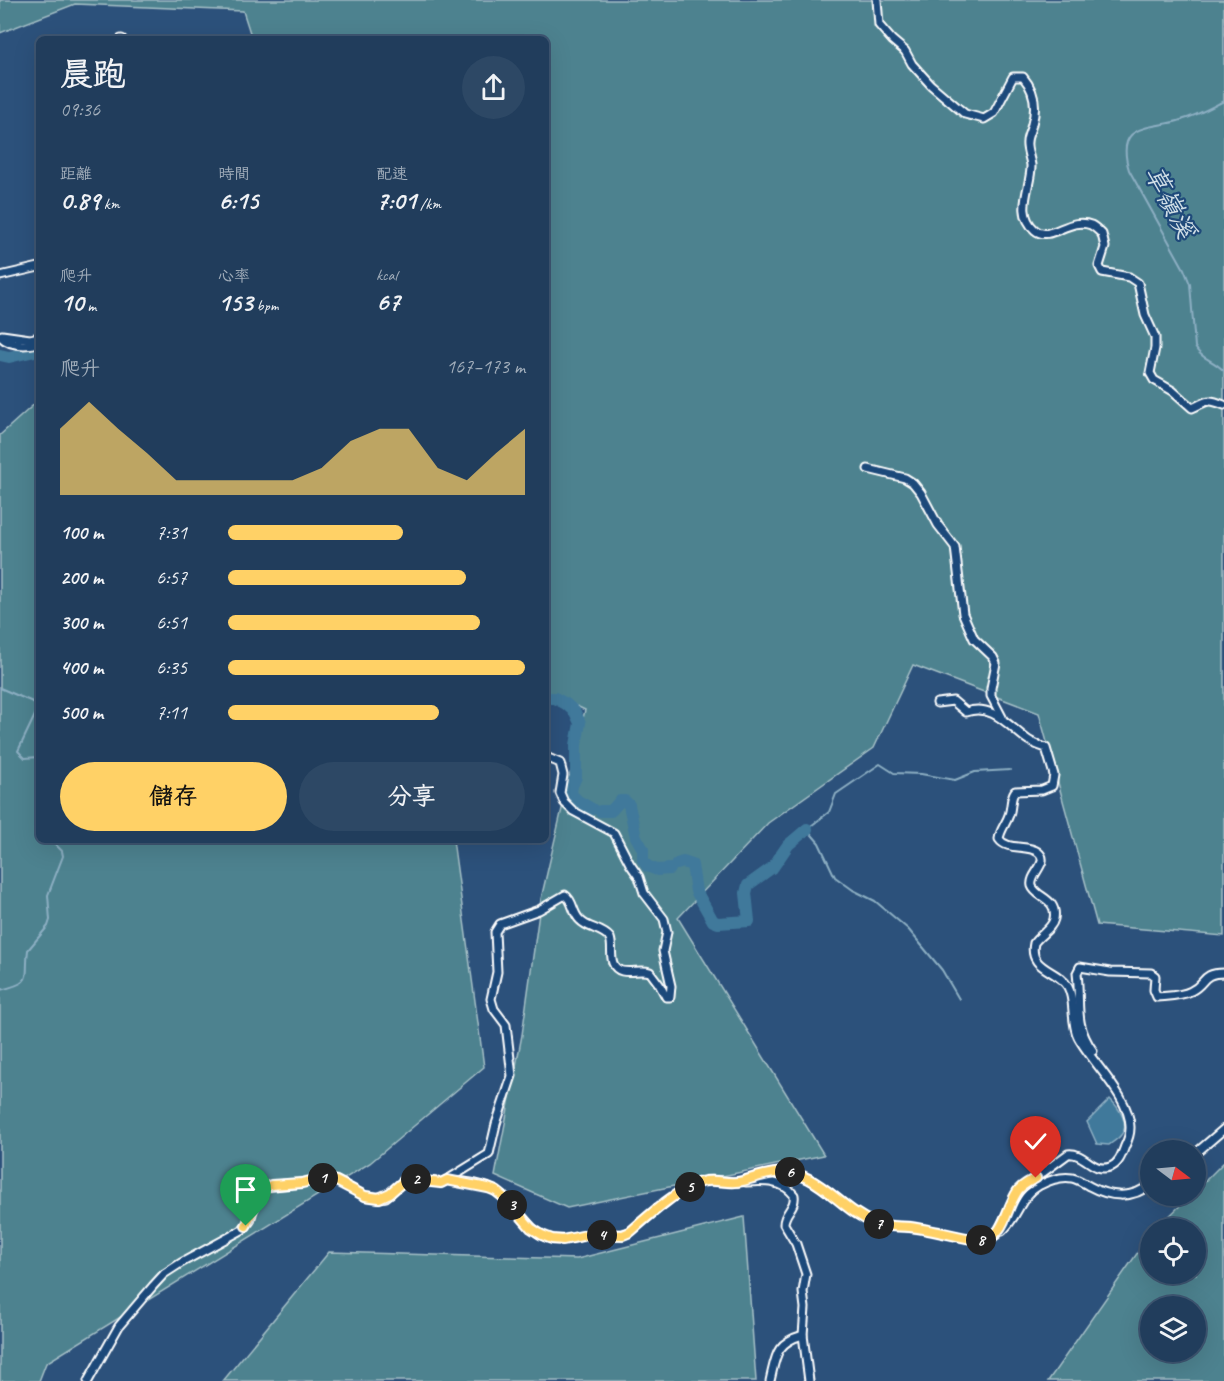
<!DOCTYPE html>
<html lang="zh-TW">
<meta charset="utf-8">
<style>
:root{--surface:#213d5c;--page:#2d4865;--text:#f1f3f6;--muted:#a2aebb;--line:#3e5672;--accent:#ffd166}
body{margin:0;font-family:Caveat,"LXGW WenKai TC",sans-serif;background:var(--page);color:var(--text);height:100vh;display:flex;flex-direction:column;font-size:22px;white-space:nowrap}
*{box-sizing:border-box;margin:0}
p{font-size:20px;color:var(--muted)}
.icon{flex:none;width:33px;height:33px;fill:none;stroke:currentColor;stroke-width:2;stroke-linecap:round;stroke-linejoin:round}
.map{position:relative;flex:1;overflow:hidden}
.sheet{position:absolute;left:36px;top:36px;width:513px;height:807px;display:flex;flex-direction:column;background:var(--surface);border-radius:9px;box-shadow:0 6px 24px #0002,0 0 0 2px var(--line)}
.sheet>*{flex:none}
.needle{width:39px;rotate:106deg}
.buttons{position:absolute;left:1140px;top:1140px;display:grid;gap:12px}
.buttons a{display:grid;place-items:center;width:66px;height:66px;border-radius:50%;background:var(--surface);box-shadow:0 6px 24px #0002,0 0 0 2px var(--line);font-size:30px}
.pin{position:absolute;display:grid;place-items:center;width:51px;height:51px;color:#fff;margin:-62px -26px;border-radius:50% 50% 50% 0;rotate:-45deg;box-shadow:0 0 6px #0007}
.pin .icon{rotate:45deg}
.km{position:absolute;width:30px;height:30px;margin:-15px;border-radius:50%;background:#222;color:#fff;font-size:16px;line-height:30px;text-align:center}
.round{display:grid;place-items:center;flex:none;width:63px;height:63px;border-radius:32px;background:var(--page)}
.head{display:flex;align-items:center;justify-content:space-between;height:102px;padding:0 24px}
h1{font-size:33px;font-weight:600;line-height:45px}
.figures{display:grid;grid-template-columns:repeat(3,1fr);gap:9px;height:102px;padding:6px 24px}
.figures div{display:grid;align-content:center}
.figures b{font-size:26px;font-weight:600}
.figures small{font-size:16px;font-weight:400}
.figures p{font-size:16px}
.chart{height:168px;padding:12px 24px}
.chart p{display:flex;justify-content:space-between}
.chart svg{width:100%;height:108px;margin-top:6px;fill:var(--accent);opacity:.7}
.primary-button{display:flex;gap:12px;margin-top:auto;padding:12px 24px}
.primary-button a{flex:1;height:69px;border-radius:36px;background:var(--accent);color:#111;font-size:24px;font-weight:600;line-height:69px;text-align:center}
.primary-button a+a{background:var(--page);color:var(--text)}
ul{padding:0 24px;list-style:none;font-size:20px}
li{display:grid;grid-template-columns:96px 72px 1fr;align-items:center;height:45px}
li i{height:15px;border-radius:8px;background:var(--accent)}
.map>svg:first-child{display:block}
</style>
<div class="map">
<svg width="1224" height="1381" viewBox="0 0 1224 1381">
<rect width="100%" height="100%" fill="#2c517b"/>
<filter id="ink" filterUnits="userSpaceOnUse"><feTurbulence type="fractalNoise" baseFrequency=".0167" numOctaves="2"/><feDisplacementMap in="SourceGraphic" scale="12" xChannelSelector="R" yChannelSelector="G"/><feConvolveMatrix kernelMatrix="1 2 1 2 8 2 1 2 1" color-interpolation-filters="sRGB"/></filter>
<g filter="url(#ink)">
<!-- green -->
<g fill="#4d828f" stroke="#a6c0c7" stroke-width="1.5" fill-rule="evenodd">
<path d="M0,0H1224V936L1097,925L1039,713L913,665L874,748L768,823L678,918L824,1155L567,1208L495,1176L522,1035L541,899L585,710L546,692V39H252L243,11L75,4L0,33Z"/>
<path d="M39,400V840H453L484,1067L370,1163L46,1363L39,1381H0V435Z"/>
<path d="M1224,1162V1381H1048L1150,1235V1274H1196V1228H1157L1190,1196H1196V1190ZM1150,1306H1196V1352H1150Z"/>
<path d="M744,1217L756,1381H223L329,1252L577,1259Z"/>
</g>
<!-- water -->
<path fill="#41799b" stroke="#8dafc3" stroke-width="1.5" d="M1110,1099C1118,1107 1131,1124 1121,1135C1118,1139 1113,1142 1109,1145L1097,1144L1087,1122Z"/>
<g fill="none" stroke-linecap="round" stroke-linejoin="round">
<!-- stream -->
<g stroke="#8dafc3" stroke-width="2">
<path d="M1224,101C1210,108 1196,116 1181,120C1151,130 1114,121 1129,170L1184,269L1190,284L1195,347C1201,359 1214,360 1224,371"/>
<path d="M0,688L35,703L37,711L18,751L25,758L39,757"/>
<path d="M0,990C35,982 24,978 28,950L48,926L50,920L48,895L63,856L62,851L51,840"/>
<path d="M959,999L942,970L908,929L875,901L853,890L835,877L819,843L807,829L829,812L836,794L880,764L894,773L921,774L955,780L975,772L1010,770"/>
</g>
<!-- river -->
<g stroke="#41799b" stroke-width="12">
<path d="M0,355L9,357L39,350"/>
<path d="M546,698H555L566,704L575,712L580,723L576,745V777L572,786L571,794L578,801L592,809"/>
<path d="M600,811H611L620,801H625L629,805L636,837L643,849V860L647,866L657,870L670,869"/>
<path d="M677,864L683,862L692,865L696,891L713,921L718,923L749,921L746,893L748,885L773,867L788,845L807,829"/>
</g>
<!-- minor casing -->
<g stroke="#fff" stroke-width="11">
<g id="minor">
<path d="M877,0L879,25L892,40L905,51L912,64L931,85L965,114L984,119L994,113L1013,77H1023C1035,91 1037,107 1032,124C1031,130 1027,136 1027,142C1026,149 1030,157 1031,165C1032,186 1014,212 1035,230C1050,243 1069,216 1091,225C1095,227 1099,231 1102,234L1105,247L1099,266L1102,272L1129,277L1138,283L1145,315L1155,337V348L1150,373L1154,380L1173,391L1192,408C1208,401 1207,398 1224,405"/>
<path d="M121,39H122"/>
<path d="M0,276L39,267"/>
<path d="M2,335L30,339L39,337"/>
<path d="M0,336C10,346 26,346 39,343"/>
<path d="M868,469L905,478L913,483L921,493L938,525L955,547L963,614L974,639L993,657L996,663L991,688V696L1002,717"/>
<path d="M1093,1051C1073,1023 1081,1005 1077,973L1080,967L1110,972L1151,973L1155,976L1154,990L1157,997C1167,996 1182,996 1191,991C1206,984 1201,973 1224,973"/>
<path d="M1196,1153L1224,1129"/>
<path d="M447,1180C463,1182 483,1183 497,1192C518,1205 527,1233 552,1239C567,1242 580,1235 594,1235C606,1234 618,1237 630,1232C648,1217 680,1187 701,1182C715,1178 729,1185 742,1181C766,1174 785,1167 809,1179C832,1191 849,1213 874,1223C886,1227 897,1226 910,1227C934,1230 958,1237 982,1241L990,1239L997,1234L1018,1191L1068,1154C1085,1152 1092,1173 1110,1167C1119,1164 1122,1154 1125,1146C1128,1140 1130,1134 1130,1128C1131,1098 1091,1062 1078,1037C1070,1021 1076,1002 1068,987C1058,969 1028,970 1034,943C1039,935 1052,929 1054,919C1058,898 1036,898 1032,886C1029,874 1051,862 1038,852C1027,844 1007,851 999,839C1000,830 1006,824 1009,815C1012,807 1010,798 1015,791L1042,790L1052,786L1054,775L1046,748C1040,746 1034,744 1028,740C1009,727 993,703 966,712L953,701L937,703"/>
<path d="M746,1182C764,1181 783,1180 794,1195C796,1208 784,1212 784,1224L796,1244L806,1274L803,1292L805,1308L803,1335L809,1381"/>
<path d="M1002,1231C1019,1217 1018,1197 1040,1185C1050,1180 1061,1176 1072,1178C1078,1179 1083,1183 1089,1186C1109,1197 1133,1200 1150,1184"/>
<path d="M88,1381L119,1326L153,1286L164,1274L181,1263L242,1230L250,1221L256,1198L264,1187L302,1183L323,1178L337,1181L365,1196L379,1198L386,1197L406,1179L441,1183L447,1180L489,1154L496,1124L512,1076L506,1025L494,1009L491,999L497,972L495,932L500,924L539,910L565,895C574,901 572,913 580,920C588,929 602,928 610,938C613,946 610,955 613,963C619,978 638,968 650,972L659,984L666,997H670L671,986L663,951L667,932L664,919L644,893L639,877L630,864L614,833L573,811L564,802L560,793L563,775L560,763L546,757"/>
<path d="M770,1381C776,1356 775,1343 803,1335"/>
</g>
</g>
<!-- minor -->
<use href="#minor" stroke="#1f4a7a" stroke-width="7"/>
</g>
</g>
<g fill="none" stroke-linecap="round" stroke-linejoin="round" filter="url(#ink)">
<!-- route casing -->
<g stroke="#fff" stroke-width="12">
<path id="route" d="M246,1226L261,1190L271,1185L302,1183L323,1178L336,1181L365,1196L379,1198L390,1193L406,1179L441,1183L447,1180L488,1188L496,1191L507,1200L531,1228L542,1235L552,1239L563,1240L591,1234L623,1235L630,1232C647,1217 680,1187 701,1182C715,1178 729,1185 743,1181C766,1174 785,1167 809,1179C832,1191 849,1213 874,1223C886,1227 897,1226 910,1227C934,1230 958,1237 982,1241C1006,1235 1005,1210 1017,1192C1021,1185 1029,1182 1036,1178"/>
</g>
<!-- route -->
<use href="#route" stroke="#ffd166" stroke-width="8"/>
</g>
<g text-anchor="middle" dominant-baseline="central" stroke-width="4.5" stroke-linejoin="round" paint-order="stroke">
<!-- water labels -->
<g font-size="26" font-style="italic" fill="#d0dee6" stroke="#1f4a7a">
<text transform="translate(1170 202) rotate(62)">草嶺溪</text>
</g>
</g>
</svg>
<div class="buttons">
<a><svg class="needle" viewBox="-14 -14 28 28"><path d="M0-13l5 13h-10z" fill="#e53935"/><path d="M0 13l5-13h-10z" fill="#a2aebb"/></svg></a>
<a><svg class="icon" aria-label="locate" viewBox="0 0 24 24"><circle cx="12" cy="12" r="6"/><path d="M12 2v4M12 18v4M2 12h4M18 12h4"/></svg></a>
<a><svg class="icon" aria-label="layers" viewBox="0 0 24 24"><path d="M12 4l9 5-9 5-9-5zM3 14l9 5 9-5"/></svg></a>
</div>
<div class="pin" style="left:246px;top:1226px;background:#1e9e55"><svg class="icon" aria-label="arrive" viewBox="0 0 24 24"><path d="M6 21V4h12l-3 4 3 4H6"/></svg></div>
<div class="pin" style="left:1036px;top:1178px;background:#d93025"><svg class="icon" aria-label="check" viewBox="0 0 24 24"><path d="M5 12l5 5 9-10"/></svg></div>
<b class="km" style="left:323px;top:1178px">1</b>
<b class="km" style="left:416px;top:1179px">2</b>
<b class="km" style="left:512px;top:1205px">3</b>
<b class="km" style="left:602px;top:1235px">4</b>
<b class="km" style="left:690px;top:1187px">5</b>
<b class="km" style="left:790px;top:1172px">6</b>
<b class="km" style="left:879px;top:1224px">7</b>
<b class="km" style="left:981px;top:1240px">8</b>
<section class="sheet">
<div class="head"><div><h1>晨跑</h1><p>09:36</p></div><a class="round"><svg class="icon" aria-label="share" viewBox="0 0 24 24"><path d="M12 15V3M7 8l5-5 5 5M5 13v7h14v-7"/></svg></a></div>
<div class="figures">
<div><p>距離</p><b>0.89<small> km</small></b></div>
<div><p>時間</p><b>6:15</b></div>
<div><p>配速</p><b>7:01<small> /km</small></b></div>
</div>
<div class="figures">
<div><p>爬升</p><b>10<small> m</small></b></div>
<div><p>心率</p><b>153<small> bpm</small></b></div>
<div><p>kcal</p><b>67</b></div>
</div>
<div class="chart"><p><span>爬升</span>167–173 m</p>
<svg viewBox="0 0 160 44" preserveAspectRatio="none"><path d="M0 44V17L10 6L20 17L30 27L40 38L50 38L60 38L70 38L80 38L90 33L100 22L110 17L120 17L130 33L140 38L150 27L160 17V44z"/></svg>
</div>
<ul>
<li><b>100 m</b>7:31<i style="width:59%"></i></li>
<li><b>200 m</b>6:57<i style="width:80%"></i></li>
<li><b>300 m</b>6:51<i style="width:85%"></i></li>
<li><b>400 m</b>6:35<i style="width:100%"></i></li>
<li><b>500 m</b>7:11<i style="width:71%"></i></li>
</ul>
<div class="primary-button"><a>儲存</a><a>分享</a></div>
</section>
</div>
